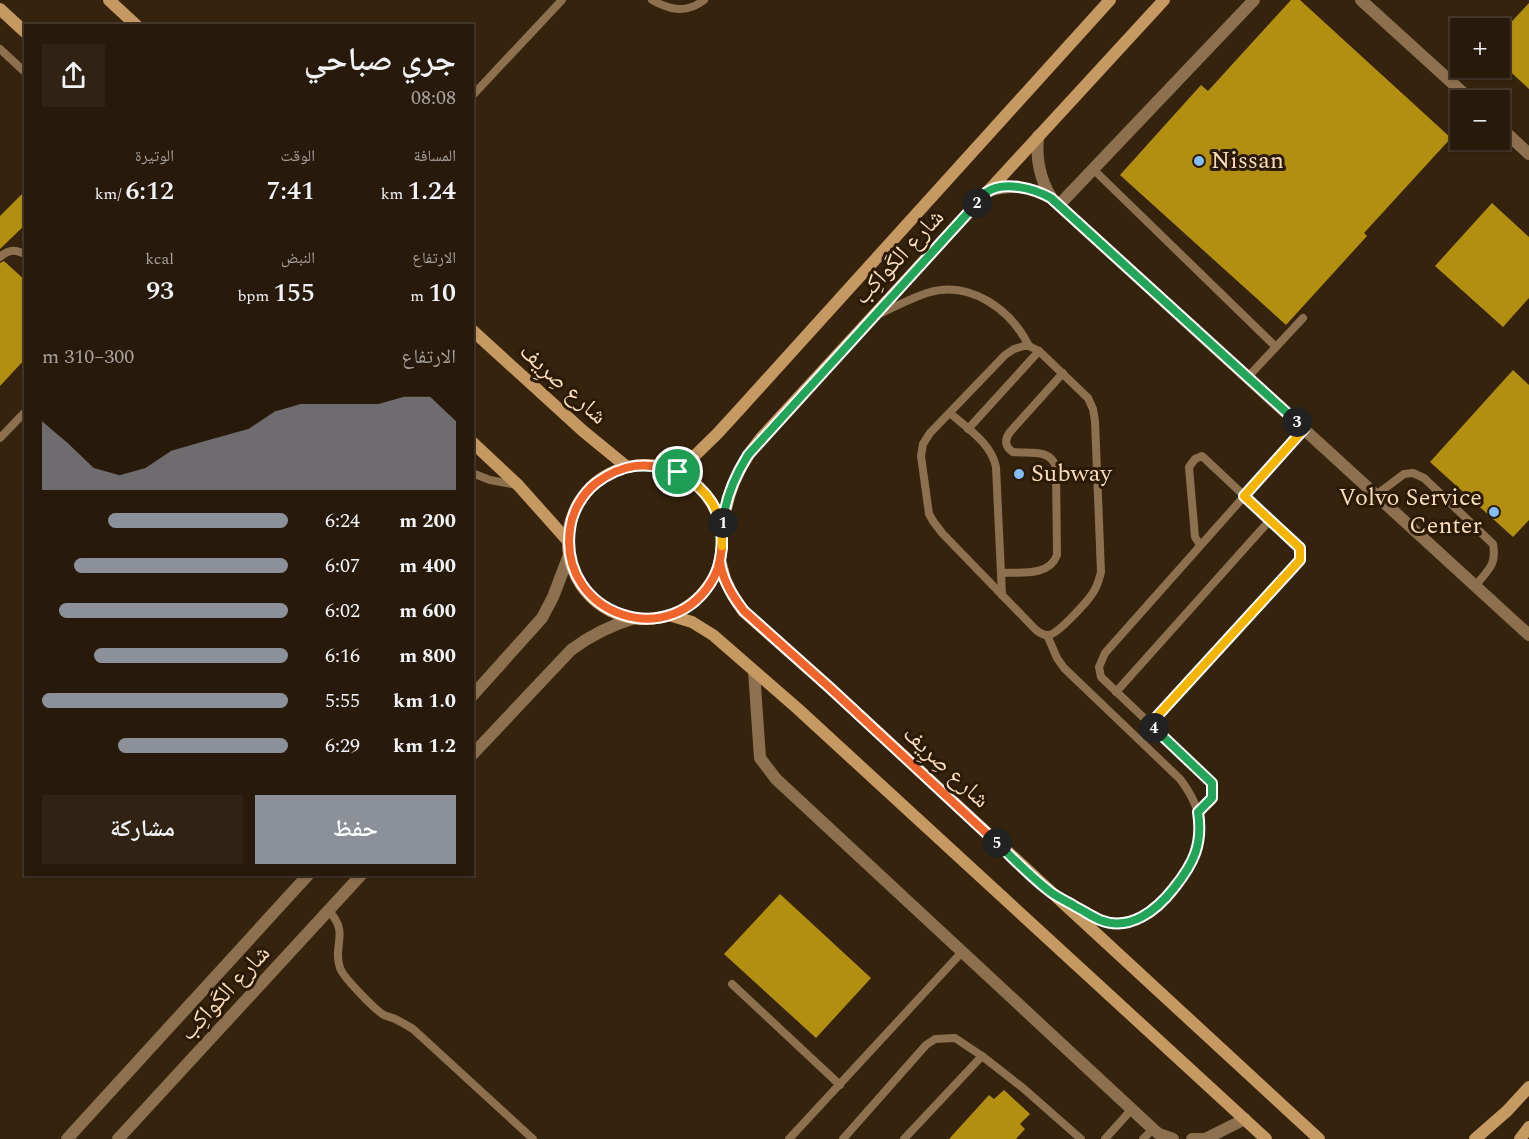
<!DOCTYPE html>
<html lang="ar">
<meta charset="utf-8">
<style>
:root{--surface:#281a0a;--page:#302313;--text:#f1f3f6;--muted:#a5a19c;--line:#44382b;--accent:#8c9099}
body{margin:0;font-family:Spectral,"Noto Naskh Arabic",serif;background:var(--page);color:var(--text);direction:rtl;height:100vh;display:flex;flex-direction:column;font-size:22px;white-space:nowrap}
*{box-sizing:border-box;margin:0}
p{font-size:20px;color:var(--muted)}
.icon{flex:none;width:33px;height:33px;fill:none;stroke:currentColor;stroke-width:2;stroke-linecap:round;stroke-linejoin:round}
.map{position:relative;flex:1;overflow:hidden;direction:ltr}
.panel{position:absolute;left:24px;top:24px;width:450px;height:852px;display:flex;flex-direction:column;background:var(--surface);border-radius:0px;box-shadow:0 2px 4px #0004,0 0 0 2px var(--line);direction:rtl}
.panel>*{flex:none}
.buttons{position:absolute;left:1450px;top:18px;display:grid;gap:12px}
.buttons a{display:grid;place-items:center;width:60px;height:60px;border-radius:0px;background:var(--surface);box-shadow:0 2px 4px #0004,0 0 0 2px var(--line);font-size:30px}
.pin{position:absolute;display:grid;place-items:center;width:51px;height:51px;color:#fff;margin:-26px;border:3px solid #fff;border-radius:50%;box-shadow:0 2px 6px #0007}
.km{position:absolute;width:30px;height:30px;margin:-15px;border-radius:50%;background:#222;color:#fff;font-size:16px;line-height:30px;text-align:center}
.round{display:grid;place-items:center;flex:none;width:63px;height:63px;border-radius:0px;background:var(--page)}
.summary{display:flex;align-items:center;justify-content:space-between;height:102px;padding:0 18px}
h1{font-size:33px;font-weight:600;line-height:45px}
.metrics{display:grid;grid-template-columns:repeat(3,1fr);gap:9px;height:102px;padding:6px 18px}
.metrics div{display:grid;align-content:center}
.metrics b{font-size:26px;font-weight:600}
.metrics small{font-size:16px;font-weight:400}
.metrics p{font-size:16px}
.chart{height:168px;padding:12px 18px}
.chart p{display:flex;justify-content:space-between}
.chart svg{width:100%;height:108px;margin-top:6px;fill:var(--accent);opacity:.7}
.action{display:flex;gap:12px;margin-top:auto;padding:12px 18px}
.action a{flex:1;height:69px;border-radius:0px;background:var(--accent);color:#fff;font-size:24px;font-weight:600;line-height:69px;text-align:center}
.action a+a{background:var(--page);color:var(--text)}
ul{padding:0 18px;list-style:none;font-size:20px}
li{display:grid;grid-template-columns:96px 72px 1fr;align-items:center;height:45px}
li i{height:15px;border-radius:8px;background:var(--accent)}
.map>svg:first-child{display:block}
</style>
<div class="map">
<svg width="1529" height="1139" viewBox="0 0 1529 1139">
<rect width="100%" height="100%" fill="#35230d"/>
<!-- building -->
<g fill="#b38f10">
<path d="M1291,0H1300L1451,138L1364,233L1367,236L1286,325L1120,175L1201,85L1208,91Z"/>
<path d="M1529,3V89L1500,62V34Z"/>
<path d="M26,190V224L0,249V216Z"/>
<path d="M1492,203L1529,237V298L1503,327L1435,266Z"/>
<path d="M4,261L26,281V358L0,386V263Z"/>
<path d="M1513,370L1529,385V520L1513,537L1430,462Z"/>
<path d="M780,894L871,978L816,1038L724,954Z"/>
<path d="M1004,1090L1030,1114L1020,1124L1025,1129L1016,1139H949L989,1095L994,1099Z"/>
</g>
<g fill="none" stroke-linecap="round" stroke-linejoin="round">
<!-- lane -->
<g stroke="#8c704f" stroke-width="8">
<path d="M652,0C670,10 687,14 704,0"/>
<path d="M0,49L26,73"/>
<path d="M472,96L562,0"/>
<path d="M1093,169L1276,347"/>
<path d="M0,257C9,249 16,249 26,255"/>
<path d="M877,315C893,308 911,298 927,293C970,279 1011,310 1029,346"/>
<path d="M1024,346H1029L1039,351L1088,398L1093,409L1095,421L1101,572C1099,579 1098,585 1094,591C1089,600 1058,634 1049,635C1044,636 1040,633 1036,630L942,533L933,521L929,514L921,456L923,444L930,433L1005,355L1014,349Z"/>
<path d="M1247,378L1303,318"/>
<path d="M950,413C968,429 991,443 996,467L1002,595"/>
<path d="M968,429L1039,351"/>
<path d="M0,438L26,411"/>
<path d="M472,473L490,480L517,485"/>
<path d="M1376,495L1404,474L1413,473L1424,478L1493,544C1497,565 1488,570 1475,586"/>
<path d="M1001,573C1020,572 1049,577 1057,555L1056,467C1050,448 1029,454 1013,452C1005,447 1004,440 1010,432L1063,373"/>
<path d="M1047,635L1057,658L1064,668L1180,779C1193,796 1203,816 1200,838C1196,866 1168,901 1145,916C1136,922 1124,924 1114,923C1097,922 1082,911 1068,902"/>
<path d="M1116,692L1270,520"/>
<path d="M1150,724L1300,560V548L1202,456L1195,459L1189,467L1195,537L1200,545"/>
<path d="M1198,812L1212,798V783L1101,677L1099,667L1105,653L1304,429"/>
<path d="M329,911C350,934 332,945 340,968C343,977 375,1010 384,1015C384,1015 392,1018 393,1018C400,1021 406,1025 413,1029L533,1139"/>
<path d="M732,984L840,1085"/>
<path d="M789,1139L962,952"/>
<path d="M843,1139L926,1045L935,1039L955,1038L982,1056L1023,1088L1081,1139"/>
<path d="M904,1139L982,1056"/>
<path d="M1105,1139L1132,1109"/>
<path d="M1143,1139L1153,1129"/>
</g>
<!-- street -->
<g stroke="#8c704f" stroke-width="12">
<path d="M1361,0L1471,100"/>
<path d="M1500,127L1529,154"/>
<path d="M1038,136C1036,158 1039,178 1051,197"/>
<path d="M988,191C1011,184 1030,186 1051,198L1529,635"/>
<path d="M1059,205L1254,0"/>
<path d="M754,671L760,758L776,779L1153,1129L1159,1134L1173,1139"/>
<path d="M472,696L542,618L553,597L569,555"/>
<path d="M472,755L571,650C591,635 611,625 635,618"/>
<path d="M67,1139L309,874"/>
<path d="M118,1139L362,874"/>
<path d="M1192,1139H1205L1245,1119"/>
</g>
<!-- secondary -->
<g stroke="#c69862" stroke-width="12">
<path d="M109,0L137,26"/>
<path d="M0,9L26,33"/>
<path d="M472,330L583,431L627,467"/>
<path d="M472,442L518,485L568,541"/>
<circle cx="645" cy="542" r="77"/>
<path d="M678,472L717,434L739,410L1110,0"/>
<path d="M722,534C726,495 736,469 761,438L1164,0"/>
<path d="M720,560L725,579L733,596L743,611L829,687L1319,1139"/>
<path d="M669,615L692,622L713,635L798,709L1266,1139"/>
<path d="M1475,1139L1507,1111L1529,1087"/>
<path d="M1520,1139L1529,1127"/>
</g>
</g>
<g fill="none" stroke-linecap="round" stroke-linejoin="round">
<!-- split-1 casing -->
<g stroke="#fff" stroke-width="12">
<path id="split-1" d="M678,472C647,461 623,463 596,483C582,494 572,512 570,529C558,616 673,654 714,577C723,560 721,542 723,523"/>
</g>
<!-- split-2 casing -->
<g stroke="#fff" stroke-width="12">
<path id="split-2" d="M723,523C725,498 735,476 748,455L977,203"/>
</g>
<!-- split-3 casing -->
<g stroke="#fff" stroke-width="12">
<path id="split-3" d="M977,203C980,200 983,195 987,192C1004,180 1035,189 1051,198L1297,422"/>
</g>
<!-- split-4 casing -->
<g stroke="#fff" stroke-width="12">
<path id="split-4" d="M1154,728L1150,724L1300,560V548L1244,496L1304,429L1297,422"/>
</g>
<!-- split-5 casing -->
<g stroke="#fff" stroke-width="12">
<path id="split-5" d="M997,843C1014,859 1030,876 1048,890C1056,897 1067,901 1076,907C1084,911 1091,916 1100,920C1130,932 1157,910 1174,888C1194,863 1203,844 1198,812L1212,798V783L1154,728"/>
</g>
<!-- split-6 casing -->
<g stroke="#fff" stroke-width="12">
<path id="split-6" d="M722,546C722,551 720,557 720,561C722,580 733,597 744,611L829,687L997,843"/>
</g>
<!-- split-7 casing -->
<g stroke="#fff" stroke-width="12">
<path id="split-7" d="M678,472C709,491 722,509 722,546"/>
</g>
<!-- split-1 -->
<use href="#split-1" stroke="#f0652b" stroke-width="8"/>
<!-- split-2 -->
<use href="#split-2" stroke="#22a559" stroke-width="8"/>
<!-- split-3 -->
<use href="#split-3" stroke="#22a559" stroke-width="8"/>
<!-- split-4 -->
<use href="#split-4" stroke="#f5b400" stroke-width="8"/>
<!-- split-5 -->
<use href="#split-5" stroke="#22a559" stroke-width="8"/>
<!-- split-6 -->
<use href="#split-6" stroke="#f0652b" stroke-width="8"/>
<!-- split-7 -->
<use href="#split-7" stroke="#f5b400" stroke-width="8"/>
</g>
<!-- markers -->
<g fill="#81bdfa" stroke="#2b1a04" stroke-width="2">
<circle cx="1199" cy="161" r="6"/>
<circle cx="1019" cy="474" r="6"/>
<circle cx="1494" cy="512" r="6"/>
</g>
<g text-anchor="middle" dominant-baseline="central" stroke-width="6" stroke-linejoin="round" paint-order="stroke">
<!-- poi labels -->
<g font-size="24" fill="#faddbb" stroke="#2b1a04" text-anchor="start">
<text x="1211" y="161">Nissan</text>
<text x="1031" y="474">Subway</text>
<text x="1482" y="498" text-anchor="end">Volvo Service<tspan x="1482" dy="28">Center</tspan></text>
</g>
<!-- street labels -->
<g font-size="24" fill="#faddbb" stroke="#2b1a04">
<text transform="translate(899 257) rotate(-47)">شارع الكَواكِب</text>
<text transform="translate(563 384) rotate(42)">شارع صِرِيف</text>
<text transform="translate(946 767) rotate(43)">شارع صِرِيف</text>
<text transform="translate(225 993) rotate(-47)">شارع الكَواكِب</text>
</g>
</g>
</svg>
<div class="buttons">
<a>+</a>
<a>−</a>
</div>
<div class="pin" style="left:678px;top:472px;background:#1e9e55"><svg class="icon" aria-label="arrive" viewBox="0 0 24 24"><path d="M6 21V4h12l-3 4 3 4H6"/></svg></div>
<b class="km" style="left:723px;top:523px">1</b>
<b class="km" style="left:977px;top:203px">2</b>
<b class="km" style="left:1297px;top:422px">3</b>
<b class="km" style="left:1154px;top:728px">4</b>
<b class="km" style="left:997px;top:843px">5</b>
<section class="panel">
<div class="summary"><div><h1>جري صباحي</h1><p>08:08</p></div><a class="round"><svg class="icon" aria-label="share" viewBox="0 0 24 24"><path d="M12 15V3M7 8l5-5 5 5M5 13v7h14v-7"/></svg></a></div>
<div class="metrics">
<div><p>المسافة</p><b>1.24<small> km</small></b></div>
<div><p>الوقت</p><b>7:41</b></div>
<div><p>الوتيرة</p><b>6:12<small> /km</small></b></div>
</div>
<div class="metrics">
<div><p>الارتفاع</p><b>10<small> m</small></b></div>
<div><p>النبض</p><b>155<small> bpm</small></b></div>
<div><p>kcal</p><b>93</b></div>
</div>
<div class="chart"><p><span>الارتفاع</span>300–310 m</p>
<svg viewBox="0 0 160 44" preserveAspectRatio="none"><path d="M0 44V16L10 25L20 35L30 38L40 35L50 28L60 25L70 22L80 19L90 12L100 9L110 9L120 9L130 9L140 6L150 6L160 16V44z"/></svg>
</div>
<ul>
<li><b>200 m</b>6:24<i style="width:73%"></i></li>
<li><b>400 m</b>6:07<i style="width:87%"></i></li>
<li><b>600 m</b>6:02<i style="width:93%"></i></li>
<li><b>800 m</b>6:16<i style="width:79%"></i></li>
<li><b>1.0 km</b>5:55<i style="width:100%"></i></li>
<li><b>1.2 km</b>6:29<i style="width:69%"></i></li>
</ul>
<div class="action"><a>حفظ</a><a>مشاركة</a></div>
</section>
</div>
